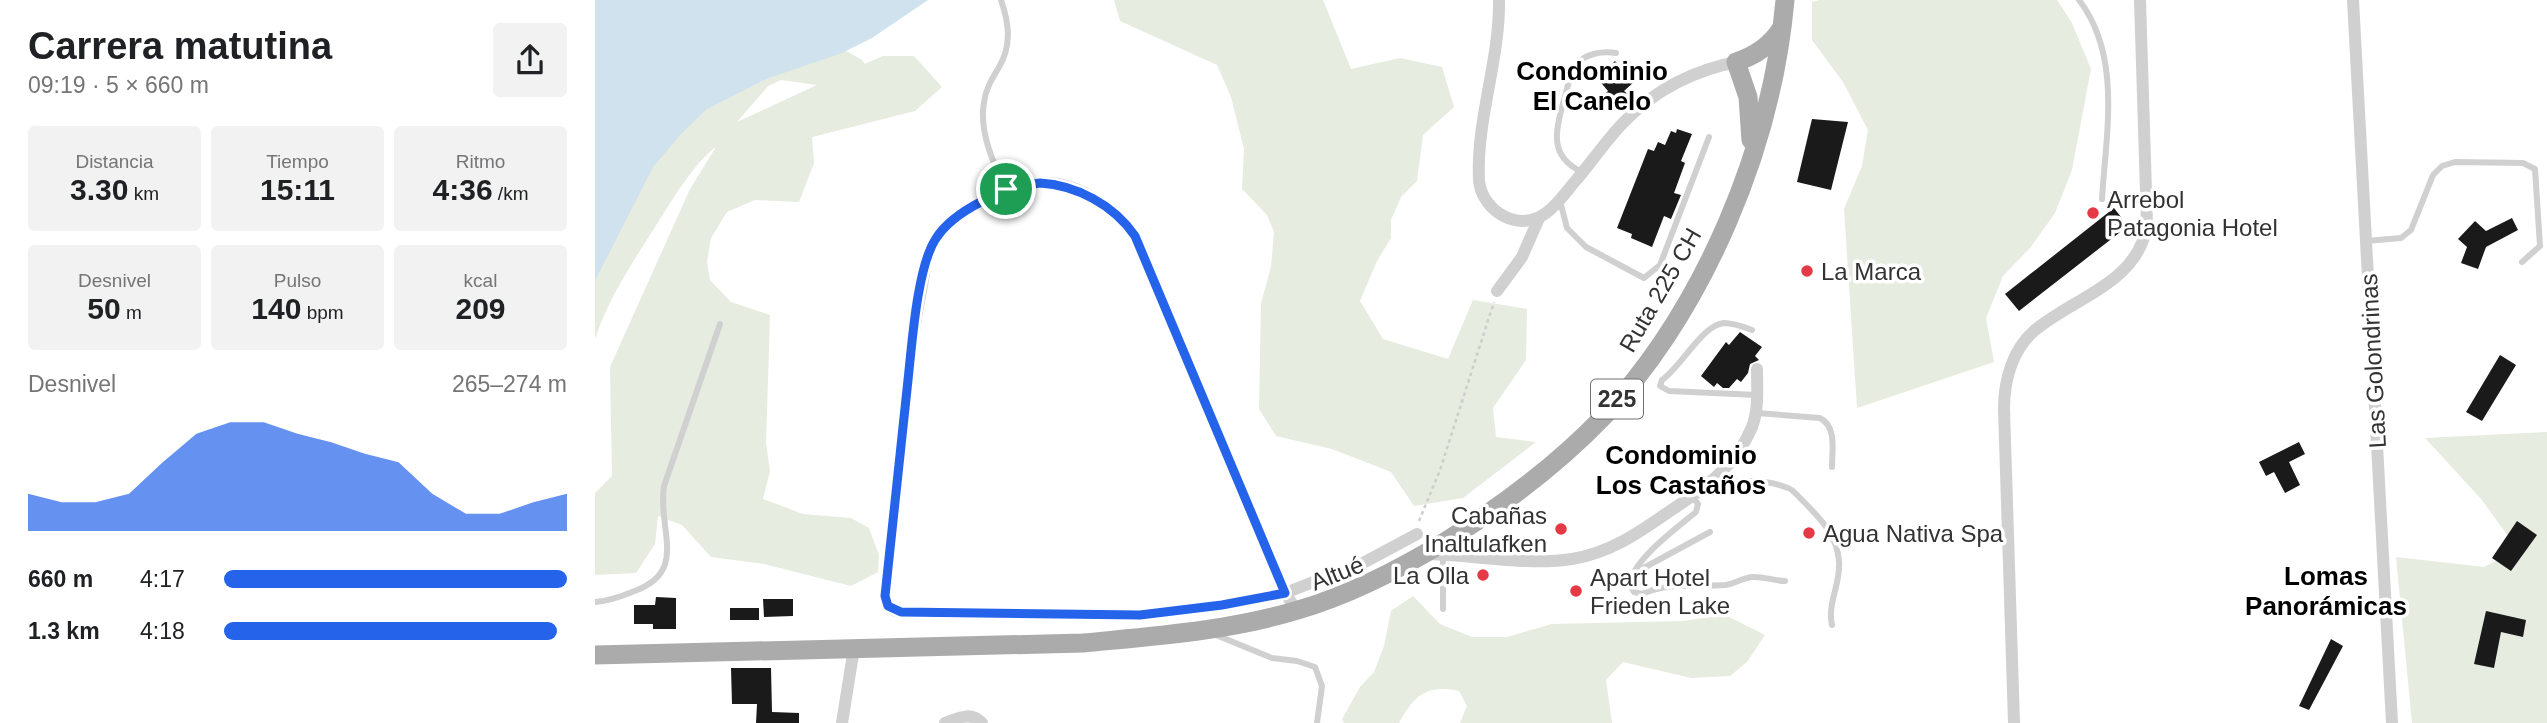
<!DOCTYPE html>
<html lang="es">
<meta charset="utf-8">
<style>
:root{--surface:#fff;--page:#f2f2f2;--text:#202124;--muted:#757577;--accent:#2563eb}
body{margin:0;font-family:Arial,sans-serif;background:var(--page);color:var(--text);height:100vh;display:flex;flex-direction:column;font-size:26px;white-space:nowrap}
*{box-sizing:border-box;margin:0}
p{font-size:23px;color:var(--muted)}
.icon{flex:none;width:38px;height:38px;fill:none;stroke:currentColor;stroke-width:2;stroke-linecap:round;stroke-linejoin:round}
.map{position:relative;flex:1;overflow:hidden}
.details{display:flex;flex-direction:column;background:var(--surface);width:595px}
.details>*{flex:none}
.pin{position:absolute;display:grid;place-items:center;width:60px;height:60px;color:#fff;margin:-30px;border:4px solid #fff;border-radius:50%;box-shadow:0 2px 7px #0007}
.round{display:grid;place-items:center;flex:none;width:74px;height:74px;border-radius:7px;background:var(--page)}
.summary{display:flex;align-items:center;justify-content:space-between;height:119px;padding:0 28px}
h1{font-size:38px;font-weight:700;line-height:52px}
.figures{display:grid;grid-template-columns:repeat(3,1fr);gap:10px;height:119px;padding:7px 28px}
.figures div{display:grid;align-content:center;border-radius:7px;background:var(--page);text-align:center}
.figures b{font-size:30px;font-weight:700}
.figures small{font-size:19px;font-weight:400}
.figures p{font-size:19px}
.chart{height:196px;padding:14px 28px}
.chart p{display:flex;justify-content:space-between}
.chart svg{width:100%;height:126px;margin-top:7px;fill:var(--accent);opacity:.7}
ul{padding:0 28px;list-style:none;font-size:23px}
li{display:grid;grid-template-columns:112px 84px 1fr;align-items:center;height:52px}
li i{height:18px;border-radius:9px;background:var(--accent)}
main{display:flex;flex:1;min-height:0}
.map>svg:first-child{display:block}
</style>
<main>
<section class="details">
<div class="summary"><div><h1>Carrera matutina</h1><p>09:19 · 5 × 660 m</p></div><a class="round"><svg class="icon" aria-label="share" viewBox="0 0 24 24"><path d="M12 15V3M7 8l5-5 5 5M5 13v7h14v-7"/></svg></a></div>
<div class="figures">
<div><p>Distancia</p><b>3.30<small> km</small></b></div>
<div><p>Tiempo</p><b>15:11</b></div>
<div><p>Ritmo</p><b>4:36<small> /km</small></b></div>
</div>
<div class="figures">
<div><p>Desnivel</p><b>50<small> m</small></b></div>
<div><p>Pulso</p><b>140<small> bpm</small></b></div>
<div><p>kcal</p><b>209</b></div>
</div>
<div class="chart"><p><span>Desnivel</span>265–274 m</p>
<svg viewBox="0 0 160 44" preserveAspectRatio="none"><path d="M0 44V31L10 34L20 34L30 31L40 20L50 10L60 6L70 6L80 10L90 13L100 17L110 20L120 31L130 38L140 38L150 34L160 31V44z"/></svg>
</div>
<ul>
<li><b>660 m</b>4:17<i style="width:100%"></i></li>
<li><b>1.3 km</b>4:18<i style="width:97%"></i></li>
</ul>
</section>
<div class="map">
<svg width="1952" height="723" viewBox="0 0 1952 723">
<rect width="100%" height="100%" fill="#fff"/>
<!-- green -->
<g fill="#e6ecdf" fill-rule="evenodd">
<path d="M519,0H728L756,69L805,58L847,67L859,107L828,135L822,181L806,197L796,220V238L782,261L765,301L788,339L853,359L878,300L932,309L931,360L898,408L901,437L941,442L868,498L819,506L796,472L737,449L681,436L664,409L666,303L676,267L679,232L672,215L647,189L649,149L636,97L622,65L525,21Z"/>
<path d="M1224,0H1462L1477,23L1496,69L1477,170L1460,213L1435,248L1408,276L1391,318L1399,362L1262,408L1249,209L1267,166L1273,130L1248,82L1217,40V2Z"/>
<path d="M241,45L267,60L270,64L288,56H319L347,87L320,111L217,137L219,163L204,202L160,200L132,212L116,238L112,262L115,280L136,302L175,315L171,443L175,471L168,499L208,514L256,518L274,528L284,555L283,572L256,586L169,564L116,557L87,525L63,516L60,544L41,573L0,575V493L17,476L15,367L95,189L121,147C101,161 79,197 65,219C39,261 16,292 0,339V93ZM186,80L222,85L142,122L173,86Z"/>
<path d="M1952,432V723H1817L1801,557L1889,567L1923,550L1887,500L1830,438Z"/>
<path d="M818,596L845,624L877,637H912L957,624L1088,621L1130,615L1170,635L1152,662L1135,676L1096,678L1028,662L1011,680L1017,723H865L872,706L864,691C831,684 819,696 804,723H749L747,719L765,687L779,672L789,646L796,611Z"/>
</g>
<!-- water -->
<path fill="#cfe2ee" d="M0,0H333L277,38L247,53L171,79L112,109L86,134L58,167L0,281Z"/>
<!-- building -->
<g fill="#1a1a1a">
<path d="M1020,61L1039,82L1029,91L1035,96L1020,109L1016,104L1007,113L999,104L1013,91L1002,78Z"/>
<path d="M1217,119L1253,122L1236,190L1202,182Z"/>
<path d="M1082,129L1097,134L1086,161L1090,163L1079,193L1086,195L1076,219L1069,216L1057,247L1036,238L1037,234L1022,228L1053,149L1059,151L1063,142L1070,145L1076,131L1081,133Z"/>
<path d="M1519,208L1533,226L1424,311L1410,294Z"/>
<path d="M1917,218L1923,230L1891,247L1883,269L1866,263L1872,247L1863,239L1880,221L1891,231Z"/>
<path d="M1145,332L1167,347L1160,356L1164,360L1155,364L1153,373L1146,382L1142,379L1134,388H1128L1122,383L1119,387L1106,376L1131,342L1134,345Z"/>
<path d="M1905,355L1921,365L1887,421L1871,412Z"/>
<path d="M1704,442L1710,454L1694,462L1705,485L1690,493L1679,472L1671,476L1664,462Z"/>
<path d="M1922,521L1942,535L1916,571L1897,558Z"/>
<path d="M61,597L81,598V629H58V624H39V605H60Z"/>
<path d="M168,599H198V616L169,617Z"/>
<rect x="135" y="608" width="29" height="12"/>
<path d="M1891,611L1931,620L1928,637L1906,632L1899,668L1879,664Z"/>
<path d="M1736,639L1748,646L1714,710L1704,706Z"/>
<path d="M136,668H176L177,712L204,713V723H161L162,704H137Z"/>
</g>
<g fill="none" stroke-linecap="round" stroke-linejoin="round">
<!-- path -->
<path stroke="#cdcdcd" stroke-width="2.5" stroke-dasharray="3.5 3.5" stroke-linecap="butt" d="M824,521L845,470L899,302"/>
<!-- service -->
<g stroke="#d0d0d0" stroke-width="6">
<path d="M406,0C414,23 417,45 404,67C397,79 391,88 389,102C384,132 398,163 411,189"/>
<path d="M1484,0C1527,56 1511,133 1507,199"/>
<path d="M987,172C951,155 962,127 970,96C973,86 975,73 981,65C990,53 1008,51 1021,53"/>
<path d="M965,201L972,228L991,247L1049,278L1065,265L1114,137"/>
<path d="M1771,241L1806,238L1816,230L1838,175L1847,166L1860,162L1928,163L1940,169L1945,246L1927,262"/>
<path d="M1157,330C1149,327 1139,323 1129,323C1107,325 1087,366 1067,380L1065,386L1074,391L1162,395"/>
<path d="M1162,413L1225,418C1242,427 1237,450 1237,467"/>
<path d="M1114,489C1137,479 1169,478 1193,488C1199,490 1204,498 1209,502C1226,519 1242,536 1244,561C1246,584 1232,603 1237,625"/>
<path d="M1097,496L1103,504L1101,512C1083,527 1036,561 1035,585L1039,592L1047,594C1074,582 1101,587 1130,585C1139,584 1147,578 1157,577C1168,576 1179,581 1190,581"/>
<path d="M848,555V609"/>
<path d="M1043,571L1115,532"/>
<path d="M0,602C13,601 25,597 37,592C95,572 62,531 69,486L125,324"/>
<path d="M621,635L677,658L702,661L720,667L727,686L722,723"/>
</g>
<!-- minor -->
<g stroke="#d0d0d0" stroke-width="12">
<path d="M904,0C905,60 881,120 884,180C886,207 916,229 942,218C958,212 972,190 983,178C998,160 1011,141 1027,124C1059,90 1101,69 1147,61"/>
<path d="M1758,0L1797,723"/>
<path d="M902,291L927,257L944,218"/>
<path d="M833,554C878,555 933,566 977,559C1014,553 1042,534 1072,513C1107,490 1140,468 1157,427C1164,409 1162,388 1162,369"/>
<path d="M702,611L690,593L546,248C531,216 491,186 455,183C418,180 355,211 338,245C330,259 329,275 326,291C320,320 316,350 313,380C305,452 298,524 290,596C291,606 297,611 306,612L545,615L627,605L690,593L768,563L822,534"/>
<path d="M247,723L259,648"/>
<path d="M350,723C364,718 375,711 387,723"/>
<path d="M1419,723L1409,409C1409,381 1417,350 1439,331C1479,297 1544,283 1552,224L1545,0"/>
</g>
<!-- primary -->
<g stroke="#ababab" stroke-width="19">
<path d="M1156,140L1153,97L1141,62C1160,56 1175,46 1186,29"/>
<path d="M0,655L488,643C560,636 634,631 703,610C755,595 805,569 851,541C907,506 963,464 1009,416C1110,307 1177,147 1190,0"/>
</g>
</g>
<g fill="none" stroke-linecap="round" stroke-linejoin="round">
<!-- route casing -->
<g stroke="#fff" stroke-width="14">
<path id="route" d="M445,183C481,185 519,205 540,236L690,593L627,605L545,615L306,612L293,606L290,596C298,524 305,452 313,380C317,344 322,269 340,240C358,210 412,186 445,183Z"/>
</g>
<!-- route -->
<use href="#route" stroke="#2563eb" stroke-width="9"/>
</g>
<!-- markers -->
<g fill="#e63946" stroke="#fff" stroke-width="2.5">
<circle cx="1498" cy="213" r="7"/>
<circle cx="1212" cy="271" r="7"/>
<circle cx="966" cy="529" r="7"/>
<circle cx="1214" cy="533" r="7"/>
<circle cx="888" cy="575" r="7"/>
<circle cx="981" cy="591" r="7"/>
</g>
<g text-anchor="middle" dominant-baseline="central" stroke-width="7" stroke-linejoin="round" paint-order="stroke">
<!-- shield labels -->
<rect fill="#fff" stroke="#707070" stroke-width="2" x="996" y="379.5" width="52" height="39" rx="5"/>
<g font-size="23" font-weight="bold" fill="#333">
<text x="1022" y="399">225</text>
</g>
<!-- poi labels -->
<g font-size="24" fill="#333" stroke="#fff" text-anchor="start">
<text x="1512" y="199">Arrebol<tspan x="1512" dy="28">Patagonia Hotel</tspan></text>
<text x="1226" y="271">La Marca</text>
<text x="952" y="515" text-anchor="end">Cabañas<tspan x="952" dy="28">Inaltulafken</tspan></text>
<text x="1228" y="533">Agua Nativa Spa</text>
<text x="874" y="575" text-anchor="end">La Olla</text>
<text x="995" y="577">Apart Hotel<tspan x="995" dy="28">Frieden Lake</tspan></text>
</g>
<!-- street labels -->
<g font-size="24" fill="#333" stroke="#fff">
<text transform="translate(1065 290) rotate(-60)">Ruta 225 CH</text>
<text transform="translate(1778 361) rotate(-93)">Las Golondrinas</text>
<text transform="translate(742 573) rotate(-22)">Altué</text>
</g>
<!-- neighbourhood labels -->
<g font-size="26" font-weight="bold" fill="#000" stroke="#fff">
<text x="997" y="71">Condominio<tspan x="997" dy="30">El Canelo</tspan></text>
<text x="1086" y="455">Condominio<tspan x="1086" dy="30">Los Castaños</tspan></text>
<text x="1731" y="576">Lomas<tspan x="1731" dy="30">Panorámicas</tspan></text>
</g>
</g>
</svg>
<div class="pin" style="left:411px;top:189px;background:#1e9e55"><svg class="icon" aria-label="arrive" viewBox="0 0 24 24"><path d="M6 21V4h12l-3 4 3 4H6"/></svg></div>
</div>
</main>
